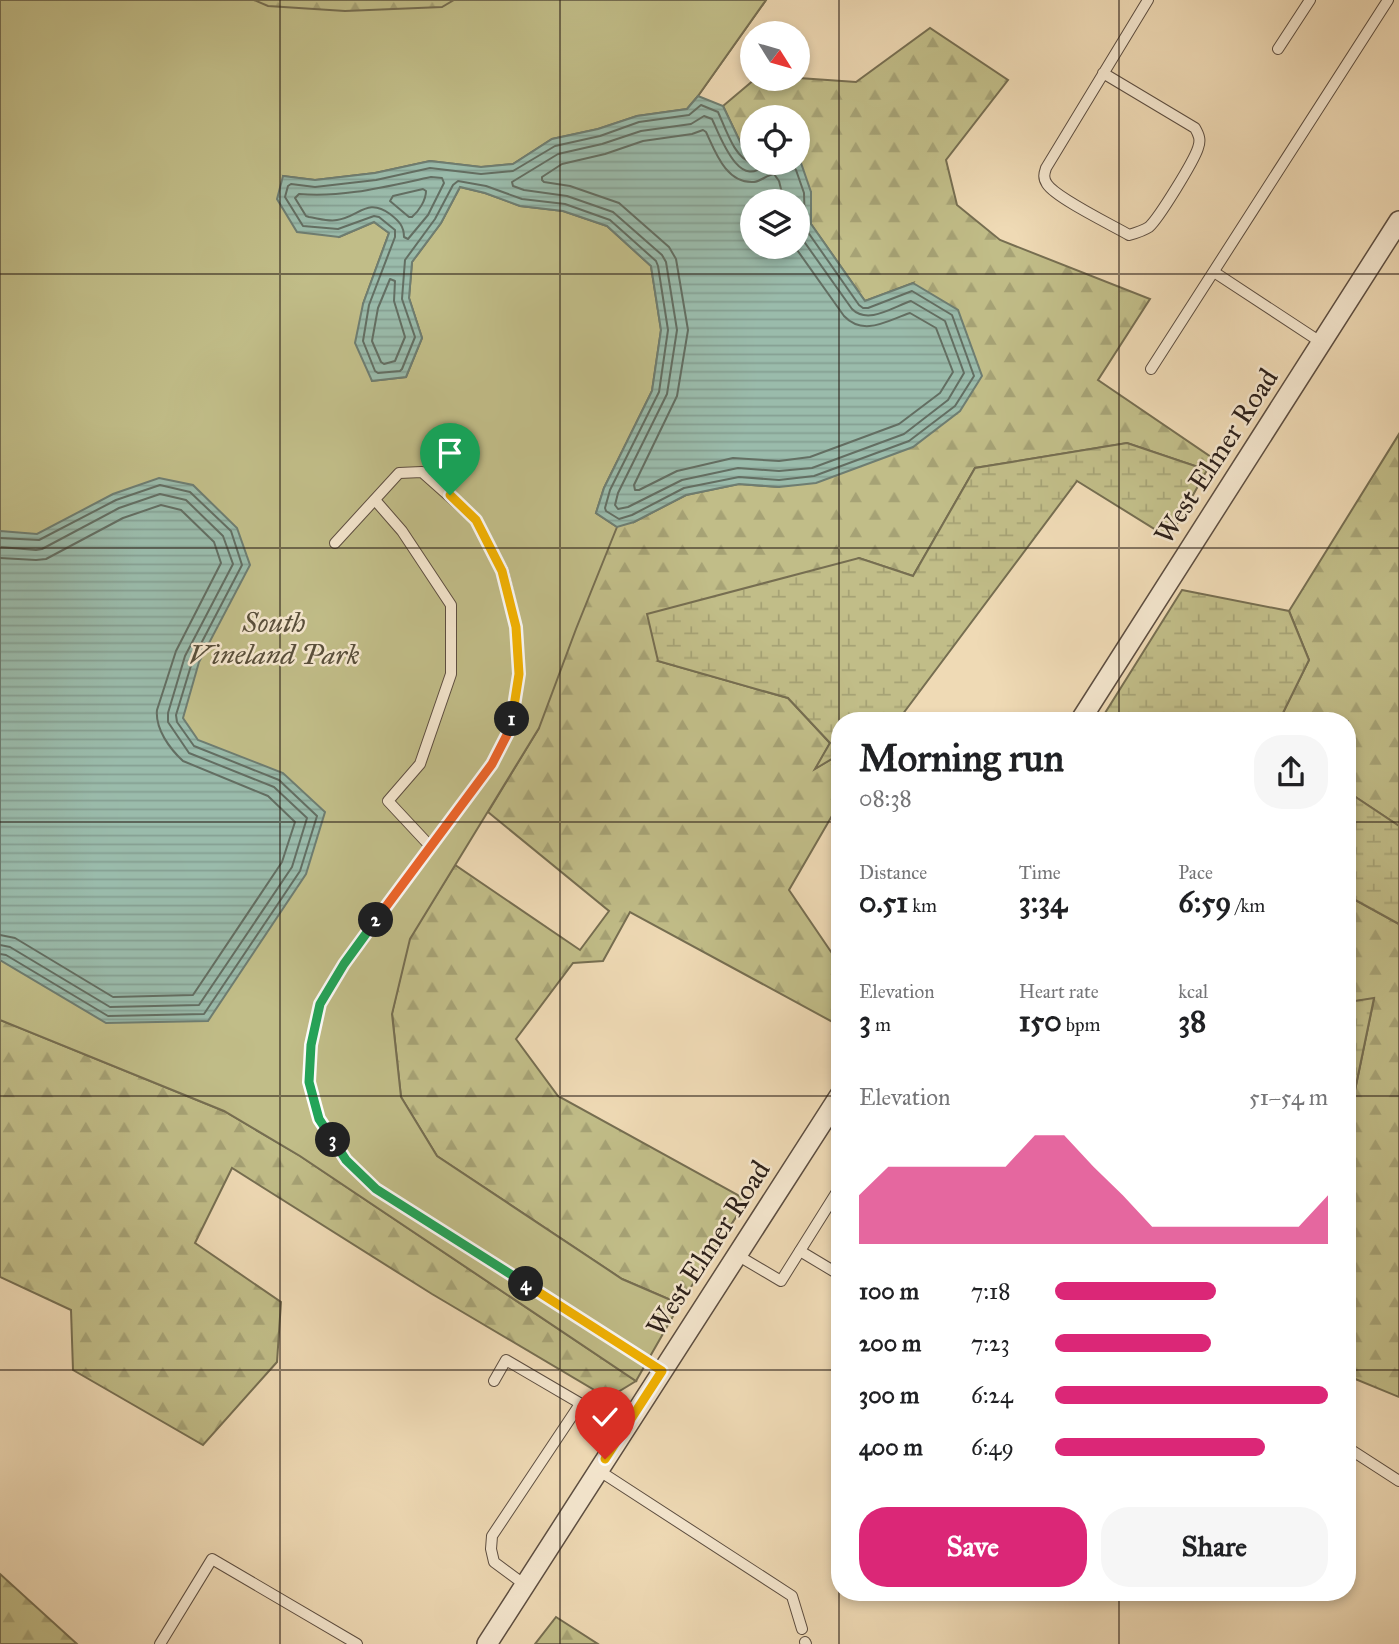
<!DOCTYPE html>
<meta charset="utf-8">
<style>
:root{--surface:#fff;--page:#f6f6f6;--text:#202124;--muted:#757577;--accent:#db2777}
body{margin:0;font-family:"IM FELL Great Primer",serif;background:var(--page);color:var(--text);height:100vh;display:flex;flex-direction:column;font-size:26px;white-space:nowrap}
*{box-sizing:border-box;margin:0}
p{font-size:23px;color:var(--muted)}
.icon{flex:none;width:38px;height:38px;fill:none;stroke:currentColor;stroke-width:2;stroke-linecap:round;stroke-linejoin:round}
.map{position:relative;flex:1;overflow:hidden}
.drawer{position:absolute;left:831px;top:712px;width:525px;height:889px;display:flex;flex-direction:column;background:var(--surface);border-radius:28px;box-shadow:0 4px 10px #0003}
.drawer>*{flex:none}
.needle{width:46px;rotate:127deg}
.fabs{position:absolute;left:740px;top:21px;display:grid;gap:14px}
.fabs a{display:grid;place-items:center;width:70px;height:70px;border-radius:50%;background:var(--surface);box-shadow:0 4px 10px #0003;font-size:35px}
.pin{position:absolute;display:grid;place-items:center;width:60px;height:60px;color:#fff;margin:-72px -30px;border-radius:50% 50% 50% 0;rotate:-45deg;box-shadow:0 0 7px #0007}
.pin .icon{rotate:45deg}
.km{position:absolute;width:35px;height:35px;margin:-18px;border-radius:50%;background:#222;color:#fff;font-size:19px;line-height:35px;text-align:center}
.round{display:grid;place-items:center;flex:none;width:74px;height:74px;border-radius:28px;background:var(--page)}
.headline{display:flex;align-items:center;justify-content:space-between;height:119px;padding:0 28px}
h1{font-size:38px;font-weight:700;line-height:52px}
.metrics{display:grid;grid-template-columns:repeat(3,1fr);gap:10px;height:119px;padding:7px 28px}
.metrics div{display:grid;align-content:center}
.metrics b{font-size:30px;font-weight:700}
.metrics small{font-size:19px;font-weight:400}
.metrics p{font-size:19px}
.chart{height:196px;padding:14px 28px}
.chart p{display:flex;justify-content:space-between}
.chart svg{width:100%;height:126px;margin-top:7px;fill:var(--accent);opacity:.7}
.primary-button{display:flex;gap:14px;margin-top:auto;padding:14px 28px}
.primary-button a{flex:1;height:80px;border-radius:28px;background:var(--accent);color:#fff;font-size:28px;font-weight:700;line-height:80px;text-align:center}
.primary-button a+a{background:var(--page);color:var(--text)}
ul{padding:0 28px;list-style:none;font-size:23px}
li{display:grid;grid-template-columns:112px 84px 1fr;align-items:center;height:52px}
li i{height:18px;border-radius:9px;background:var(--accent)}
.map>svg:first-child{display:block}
</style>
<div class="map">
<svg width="1399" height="1644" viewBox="0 0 1399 1644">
<defs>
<pattern id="forest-firs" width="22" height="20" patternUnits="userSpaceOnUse" patternTransform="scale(1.75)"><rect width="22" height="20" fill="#c1bd88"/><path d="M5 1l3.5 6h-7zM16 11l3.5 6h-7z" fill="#a6a275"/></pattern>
<pattern id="wetland-marsh" width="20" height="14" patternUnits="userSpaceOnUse" patternTransform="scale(1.75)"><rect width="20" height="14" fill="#c1bd88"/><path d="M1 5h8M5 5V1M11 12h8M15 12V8" fill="none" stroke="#a6a275"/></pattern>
<pattern id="water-rules" width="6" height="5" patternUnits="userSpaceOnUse" patternTransform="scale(1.75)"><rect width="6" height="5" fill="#9abbab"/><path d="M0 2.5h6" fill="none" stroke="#85a093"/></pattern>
</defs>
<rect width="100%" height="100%" fill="#efdab5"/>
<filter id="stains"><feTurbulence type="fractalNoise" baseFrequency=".00286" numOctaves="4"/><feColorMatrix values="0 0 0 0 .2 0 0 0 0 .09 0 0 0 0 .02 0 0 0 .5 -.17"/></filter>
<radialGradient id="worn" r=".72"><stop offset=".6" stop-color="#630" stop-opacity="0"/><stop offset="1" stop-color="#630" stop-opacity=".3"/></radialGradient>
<!-- forest -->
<g fill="url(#forest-firs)" stroke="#766e51" stroke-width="2">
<path d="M0,0H766L698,96L687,109L634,522L686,495L739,484L779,487L913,283L865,301L811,224V192L757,163H798V117H752V158L743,148L723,106L755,79H798V73L799,78L856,82L930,28L1008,80L946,160L957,205L1000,240L1150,299L1098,380L1211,457L1207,470L1127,443L975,468L913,576L859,558L658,661L788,698L830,743L816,768L840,754V802L789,890L840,965V1026L630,912L603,961L573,963L516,1039L558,1096L747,1200L680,1304L622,1279L437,1156L401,1097L392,1013L409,939L455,865L580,950L609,911L488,812L539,728Z"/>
<path d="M1399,434V826L1348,792V721H1279L1309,660L1289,611Z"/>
<path d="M1348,896L1399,924V1397L1348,1376V1124L1374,999L1348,1002Z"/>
<path d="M0,1020L224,1111L300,1156L636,1381L608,1398L432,1294L232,1168L195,1243L281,1302L277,1362L203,1445L73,1370L71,1310L0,1277Z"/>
<path d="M0,1574L77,1644H0Z"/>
<path d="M556,1617L598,1644H535Z"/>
</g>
<!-- wetland -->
<g fill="url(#wetland-marsh)" stroke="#766e51" stroke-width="2">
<path d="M1127,443L1207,470L1169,538L1077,481L902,715L892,721H840V754L815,769L830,743L788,698L658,661L647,614L859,558L913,576L975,468Z"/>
<path d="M1182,590L1289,611L1309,660L1279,721H1100Z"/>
<path d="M1348,792L1399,826V924L1348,896Z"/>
<path d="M1374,998L1348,1124V1002Z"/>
</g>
<!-- green -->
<path fill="#c1bd88" stroke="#766e51" stroke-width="2" d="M0,0H254L268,6L345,11L442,7L454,0H766L698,96L687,109L637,116L598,129L552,139L513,164L481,167L430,161L375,173L315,180L284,176L339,237L374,222L389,233L363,304L372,381L406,377L422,338L409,298L412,262L441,223L460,187L485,193L520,206L563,211L607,226L651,266L661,330L652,391L604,488L596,513L617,527L576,629L539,728L410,939L392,1014L401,1097L437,1156L622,1279L680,1304L636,1381L300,1156L224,1111L0,1020Z"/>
<!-- water -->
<g fill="url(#water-rules)" stroke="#6e7d71" stroke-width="2" fill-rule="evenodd">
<path d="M698,96L723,106L743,148L752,158V163H757L759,165L801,163L811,192V224L865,301L913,283L958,310L982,376L960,411L913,447L816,483L779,487L739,484L686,495L634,522L617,527L596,513L604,488L652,391L661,330L651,266L607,226L563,211L520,206L485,193L460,187L441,223L412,262L409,298L422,338L406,377L372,381L355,343L363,304L389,233L374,222L339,237L297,232L277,199L283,176L315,180L375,173L430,161L481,167L513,164L552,139L598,129L637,116L687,109ZM752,201H798V247H752Z"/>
<path d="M159,478L193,485L237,528L250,565L199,662L183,718L198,740L283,773L325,812L306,874L208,1021L106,1023L0,960V531L37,534L113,494Z"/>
</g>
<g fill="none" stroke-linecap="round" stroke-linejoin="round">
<!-- shore -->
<g stroke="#636e62" stroke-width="2">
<path d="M752,162C735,160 725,127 718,112L701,105L689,115L639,122L600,136L555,146L513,171L481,174L430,168L376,180L315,187L291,184L288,186L285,197L303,226L338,229L374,216L379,217L395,230V237L369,305L363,341L375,371L378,373L400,371L402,369L415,337L402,299L405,260L435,219L453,185L458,181L486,186L522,199L565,204L610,220L656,261L658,266L668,330L659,392L610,490L605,508L606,511L619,519L632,515L684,488L739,477L779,480L814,476L909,441L955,406L974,376L952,315L912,291L868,308H863L859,305L805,228L804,193L796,170L791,163"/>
<path d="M766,163C740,193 720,136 712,119L704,116L691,124L641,131L602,144L558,154L512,182L513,186L524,190L567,196L613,212L662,255L666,262L677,330L667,394L618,493L615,505L618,509L628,507L682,480L738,468L779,471L812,468L904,434L948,400L964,373L945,321L911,301C893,307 868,325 852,309L798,233"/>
<path d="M431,177L442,178L444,183L428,215L408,239L404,237C404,226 399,221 390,214C367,197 359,217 337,220C329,222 317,218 309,217L306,216L295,198L299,194C343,198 388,186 431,177Z"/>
<path d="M423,189L426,191C426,200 419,211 412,217H409L390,201L393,196Z"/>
<path d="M784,201L779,181L774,174C767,175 761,181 754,182C726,184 715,151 706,132L703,130L692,134L643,141L605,154L562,164L542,177V180L544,182L570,186L619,203L669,247L676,259L688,330L677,396L634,485L635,490H639L677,471L733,458L779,461L810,457L899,424L940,393L953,372L936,328L910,313C888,320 864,337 844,316L795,247"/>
<path d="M390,279L395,281L394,301L405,337L395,361L384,364L381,362L372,341L378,308Z"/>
<path d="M0,538L39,540L116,500L160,485L190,492L231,531L242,565L193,659L176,715L177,722L194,746L279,780L317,816L300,871L204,1014L108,1016L6,955L0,954"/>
<path d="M0,547L36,550L42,549L119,508L160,494L186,500L223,536L233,564L185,656L168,713V722L189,753L274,787L307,818L292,867L199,1005L110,1007L10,947L0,945"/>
<path d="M0,558L36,560L46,559L123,518L161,505L181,510L214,542L221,563L176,651L157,710C155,729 170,749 183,761L268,796L295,822L282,862L193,995L113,997L15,938L0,935"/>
</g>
<!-- service casing -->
<g stroke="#5d4e41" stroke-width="12">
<g id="service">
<path d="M1278,49L1310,0"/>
<path d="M1103,73L1195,128C1199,135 1201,140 1198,148C1194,161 1159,218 1149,227C1143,231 1136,233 1129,235C1112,225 1056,198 1047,184C1043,178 1044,174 1046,168L1148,0"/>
<path d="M1214,272L1322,343"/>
<path d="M1151,369L1388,0"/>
<path d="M375,500L402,531L451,605V674L420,764L388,801L430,846"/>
<path d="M335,543L399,473L422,472L476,520L503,571L516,627L519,674L511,727L492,764L344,964L320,1005L311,1045L309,1082L319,1119L346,1160L376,1189L662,1371"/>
<path d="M800,1251L840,1275"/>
<path d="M737,1255L781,1281L840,1187"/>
<path d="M494,1381L506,1360L624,1429"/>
<path d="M1348,1448L1399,1481"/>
<path d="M598,1470L792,1596L802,1629"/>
<path d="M525,1585L494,1562L491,1549L492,1536L580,1404"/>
<path d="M805,1642L806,1644"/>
<path d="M160,1644L212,1559L357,1644"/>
</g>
</g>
<!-- minor casing -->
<g stroke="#5d4e41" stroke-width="22">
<g id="minor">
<path d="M1080,721L1399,221"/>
<path d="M487,1644L840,1095"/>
</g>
</g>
<!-- service -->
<use href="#service" stroke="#f5e7cf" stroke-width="10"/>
<!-- minor -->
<use href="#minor" stroke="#f5e7cf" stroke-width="19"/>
</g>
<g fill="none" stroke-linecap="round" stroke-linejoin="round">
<!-- split-1 casing -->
<g stroke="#fff" stroke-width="14">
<path id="split-1" d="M450,495L476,520L502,571L516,627L519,674L512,719"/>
</g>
<!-- split-2 casing -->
<g stroke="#fff" stroke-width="14">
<path id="split-2" d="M376,920L492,764L511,727L512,719"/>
</g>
<!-- split-3 casing -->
<g stroke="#fff" stroke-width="14">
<path id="split-3" d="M333,1140L319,1119L309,1082L311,1045L320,1004L344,964L376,920"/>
</g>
<!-- split-4 casing -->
<g stroke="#fff" stroke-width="14">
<path id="split-4" d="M333,1140L346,1160L376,1189L526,1284"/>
</g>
<!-- split-5 casing -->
<g stroke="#fff" stroke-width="14">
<path id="split-5" d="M526,1284L662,1371L605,1459"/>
</g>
<!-- split-1 -->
<use href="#split-1" stroke="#f5b400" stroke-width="9"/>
<!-- split-2 -->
<use href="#split-2" stroke="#f0652b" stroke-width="9"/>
<!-- split-3 -->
<use href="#split-3" stroke="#22a559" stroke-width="9"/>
<!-- split-4 -->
<use href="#split-4" stroke="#22a559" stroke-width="9"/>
<!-- split-5 -->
<use href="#split-5" stroke="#f5b400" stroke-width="9"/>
</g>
<!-- grid -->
<path fill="none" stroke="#2c201a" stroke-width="2" stroke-opacity="0.55" d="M280,0V1644M560,0V1644M839,0V1644M1119,0V721M0,274H1399M0,548H1399M0,822H840M1348,822H1399M0,1096H840M1348,1096H1399M0,1370H840M1348,1370H1399M1119,1592V1644"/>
<g text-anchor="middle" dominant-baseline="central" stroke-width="5" stroke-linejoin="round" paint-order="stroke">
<!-- street labels -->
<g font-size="28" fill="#2c201a" stroke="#f5e7cf">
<text transform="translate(1216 456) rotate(-57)">West Elmer Road</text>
<text transform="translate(708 1248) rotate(-57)">West Elmer Road</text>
</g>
<!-- park labels -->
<g font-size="28" font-style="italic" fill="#594f3b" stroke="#f5e7cf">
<text x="274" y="622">South<tspan x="274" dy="32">Vineland Park</tspan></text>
</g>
</g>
<rect width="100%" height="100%" filter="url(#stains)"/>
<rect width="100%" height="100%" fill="url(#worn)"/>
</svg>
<div class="fabs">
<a><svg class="needle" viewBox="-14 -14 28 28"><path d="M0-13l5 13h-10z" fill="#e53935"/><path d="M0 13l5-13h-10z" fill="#757577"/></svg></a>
<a><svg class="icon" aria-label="locate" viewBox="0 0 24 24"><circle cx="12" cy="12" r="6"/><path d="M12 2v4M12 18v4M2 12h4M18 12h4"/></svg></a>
<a><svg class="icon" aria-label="layers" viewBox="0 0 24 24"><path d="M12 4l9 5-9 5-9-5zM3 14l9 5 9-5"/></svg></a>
</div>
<div class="pin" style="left:450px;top:495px;background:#1e9e55"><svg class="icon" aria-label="arrive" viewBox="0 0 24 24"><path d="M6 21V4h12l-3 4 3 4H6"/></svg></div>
<div class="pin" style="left:605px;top:1459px;background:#d93025"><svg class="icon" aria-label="check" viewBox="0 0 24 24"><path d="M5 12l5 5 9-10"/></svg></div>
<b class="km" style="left:512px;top:719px">1</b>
<b class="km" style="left:376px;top:920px">2</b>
<b class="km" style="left:333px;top:1140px">3</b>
<b class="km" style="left:526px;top:1284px">4</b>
<section class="drawer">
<div class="headline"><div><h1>Morning run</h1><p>08:38</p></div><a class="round"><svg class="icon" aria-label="share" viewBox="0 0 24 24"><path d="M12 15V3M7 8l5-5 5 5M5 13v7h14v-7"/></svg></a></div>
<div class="metrics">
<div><p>Distance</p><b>0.51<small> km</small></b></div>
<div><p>Time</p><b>3:34</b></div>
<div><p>Pace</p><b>6:59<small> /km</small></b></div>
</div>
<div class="metrics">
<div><p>Elevation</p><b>3<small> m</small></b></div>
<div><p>Heart rate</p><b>150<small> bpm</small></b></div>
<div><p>kcal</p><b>38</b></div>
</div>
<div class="chart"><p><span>Elevation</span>51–54 m</p>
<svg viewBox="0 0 160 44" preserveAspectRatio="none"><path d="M0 44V27L10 17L20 17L30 17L40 17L50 17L60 6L70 6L80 17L90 27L100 38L110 38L120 38L130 38L140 38L150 38L160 27V44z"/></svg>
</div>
<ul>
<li><b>100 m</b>7:18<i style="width:59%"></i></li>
<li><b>200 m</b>7:23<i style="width:57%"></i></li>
<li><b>300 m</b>6:24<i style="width:100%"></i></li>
<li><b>400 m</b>6:49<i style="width:77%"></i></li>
</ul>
<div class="primary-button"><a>Save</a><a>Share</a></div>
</section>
</div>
